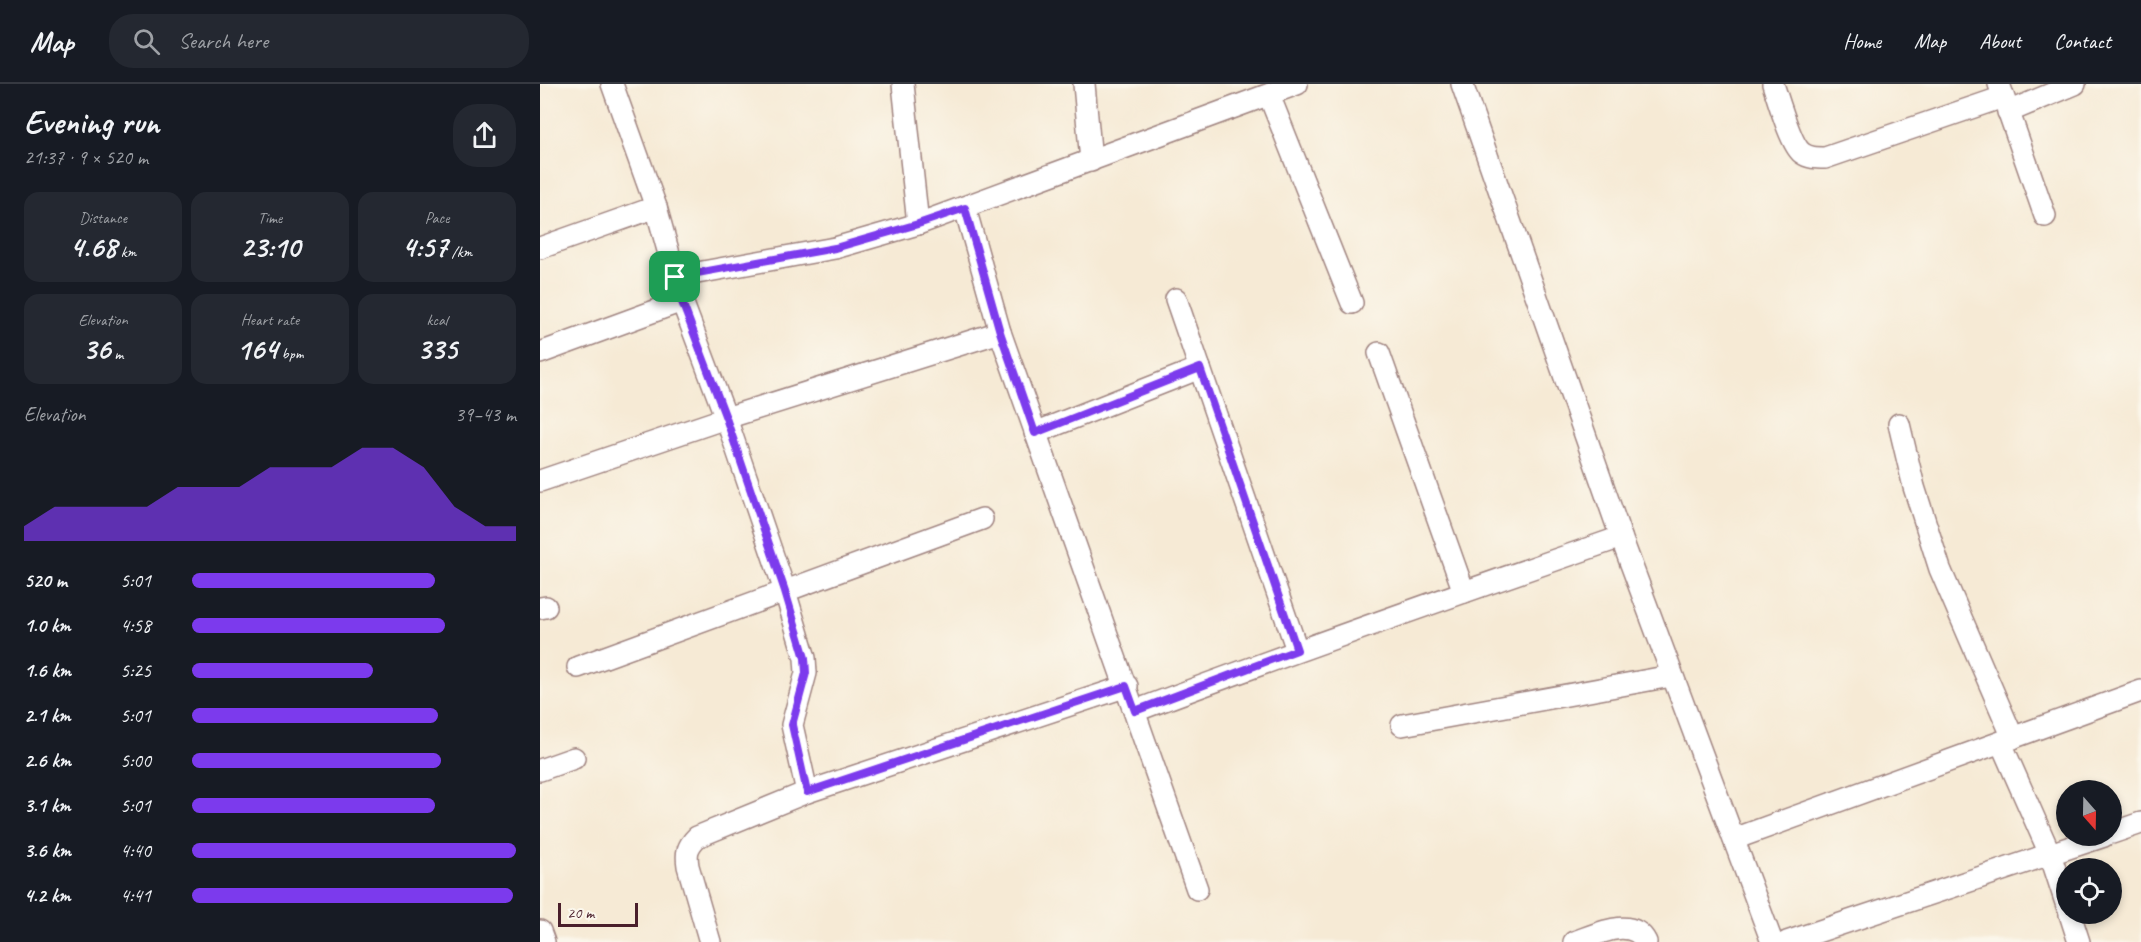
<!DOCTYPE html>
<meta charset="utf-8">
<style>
:root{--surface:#171b24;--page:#242831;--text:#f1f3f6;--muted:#9ea1a6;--line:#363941;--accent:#7c3aed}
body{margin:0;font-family:Caveat,sans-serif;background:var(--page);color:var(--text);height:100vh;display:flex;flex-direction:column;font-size:22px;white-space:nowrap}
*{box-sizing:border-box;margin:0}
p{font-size:20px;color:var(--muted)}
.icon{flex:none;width:33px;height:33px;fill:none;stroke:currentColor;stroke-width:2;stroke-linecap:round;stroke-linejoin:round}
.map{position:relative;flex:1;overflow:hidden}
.panel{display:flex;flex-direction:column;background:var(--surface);width:540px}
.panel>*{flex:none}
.needle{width:39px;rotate:160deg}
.buttons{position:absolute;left:1516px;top:696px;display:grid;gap:12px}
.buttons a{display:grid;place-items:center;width:66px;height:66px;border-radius:50%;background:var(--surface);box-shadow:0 3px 9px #0003;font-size:30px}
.scale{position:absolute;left:18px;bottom:15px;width:80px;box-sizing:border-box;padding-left:6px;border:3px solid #4a1f2b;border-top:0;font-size:16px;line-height:21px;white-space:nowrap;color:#4a1f2b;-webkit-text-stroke:4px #fbf7ec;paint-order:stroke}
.pin{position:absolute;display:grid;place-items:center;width:51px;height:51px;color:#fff;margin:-26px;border-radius:12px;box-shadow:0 3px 9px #0006}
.round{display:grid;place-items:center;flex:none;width:63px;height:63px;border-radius:24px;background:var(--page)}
.overview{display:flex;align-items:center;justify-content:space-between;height:102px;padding:0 24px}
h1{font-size:33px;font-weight:700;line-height:45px}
.metrics{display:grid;grid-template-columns:repeat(3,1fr);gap:9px;height:102px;padding:6px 24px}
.metrics div{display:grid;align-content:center;border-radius:15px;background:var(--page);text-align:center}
.metrics b{font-size:30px;font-weight:700}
.metrics small{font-size:16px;font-weight:400}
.metrics p{font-size:16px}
.chart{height:168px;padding:12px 24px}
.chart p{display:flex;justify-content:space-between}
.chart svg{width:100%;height:108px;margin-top:6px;fill:var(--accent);opacity:.7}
ul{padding:0 24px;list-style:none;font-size:20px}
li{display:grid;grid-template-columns:96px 72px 1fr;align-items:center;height:45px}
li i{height:15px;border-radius:8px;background:var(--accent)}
header{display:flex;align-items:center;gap:36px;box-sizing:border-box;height:84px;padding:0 30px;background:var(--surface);border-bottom:2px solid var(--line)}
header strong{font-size:28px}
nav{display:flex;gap:33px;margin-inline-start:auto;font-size:21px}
.search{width:420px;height:54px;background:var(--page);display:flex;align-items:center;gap:15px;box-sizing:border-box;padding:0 21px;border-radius:24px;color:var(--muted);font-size:22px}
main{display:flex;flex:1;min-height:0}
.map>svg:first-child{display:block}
</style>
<header>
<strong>Map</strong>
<div class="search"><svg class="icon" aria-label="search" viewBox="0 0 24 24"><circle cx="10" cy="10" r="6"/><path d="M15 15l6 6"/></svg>Search here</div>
<nav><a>Home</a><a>Map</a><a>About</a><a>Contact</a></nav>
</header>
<main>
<section class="panel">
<div class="overview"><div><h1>Evening run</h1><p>21:37 · 9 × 520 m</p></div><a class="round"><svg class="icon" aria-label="share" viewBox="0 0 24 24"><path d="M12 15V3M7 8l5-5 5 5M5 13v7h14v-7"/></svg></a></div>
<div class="metrics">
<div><p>Distance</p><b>4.68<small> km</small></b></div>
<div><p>Time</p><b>23:10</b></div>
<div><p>Pace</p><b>4:57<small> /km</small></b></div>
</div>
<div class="metrics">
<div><p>Elevation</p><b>36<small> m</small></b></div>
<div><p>Heart rate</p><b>164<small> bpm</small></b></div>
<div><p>kcal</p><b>335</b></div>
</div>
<div class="chart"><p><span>Elevation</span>39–43 m</p>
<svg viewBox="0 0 160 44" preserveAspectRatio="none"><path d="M0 44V38L10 30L20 30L30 30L40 30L50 22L60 22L70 22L80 14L90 14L100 14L110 6L120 6L130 14L140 30L150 38L160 38V44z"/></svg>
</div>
<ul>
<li><b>520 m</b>5:01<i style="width:75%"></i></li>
<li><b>1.0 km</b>4:58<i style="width:78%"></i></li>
<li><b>1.6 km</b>5:25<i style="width:56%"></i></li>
<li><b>2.1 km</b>5:01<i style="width:76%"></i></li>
<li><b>2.6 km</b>5:00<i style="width:77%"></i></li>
<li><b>3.1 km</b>5:01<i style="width:75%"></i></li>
<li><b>3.6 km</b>4:40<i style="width:100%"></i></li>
<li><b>4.2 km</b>4:41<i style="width:99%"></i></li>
</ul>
</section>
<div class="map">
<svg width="1601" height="858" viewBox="0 0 1601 858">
<rect width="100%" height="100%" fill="#fbf7ec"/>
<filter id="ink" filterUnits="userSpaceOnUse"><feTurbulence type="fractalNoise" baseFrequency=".0167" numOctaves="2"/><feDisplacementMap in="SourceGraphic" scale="12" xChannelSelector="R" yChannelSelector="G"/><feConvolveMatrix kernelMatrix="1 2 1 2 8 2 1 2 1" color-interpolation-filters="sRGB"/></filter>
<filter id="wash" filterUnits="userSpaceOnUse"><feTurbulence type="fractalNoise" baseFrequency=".008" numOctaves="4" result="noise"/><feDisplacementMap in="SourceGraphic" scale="24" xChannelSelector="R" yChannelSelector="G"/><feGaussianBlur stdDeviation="1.35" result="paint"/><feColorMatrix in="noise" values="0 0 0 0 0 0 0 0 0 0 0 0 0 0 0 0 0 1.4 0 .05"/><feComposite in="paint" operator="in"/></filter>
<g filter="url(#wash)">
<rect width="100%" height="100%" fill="#f6ead5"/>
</g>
<g filter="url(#ink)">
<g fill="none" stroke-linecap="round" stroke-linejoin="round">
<!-- street casing -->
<g stroke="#a08480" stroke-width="24">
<g id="street">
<path d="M72,0L116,123L142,217L186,334L245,507L265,574L266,589L252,641L267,708"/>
<path d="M363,0L378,140"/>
<path d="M544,0L551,77"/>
<path d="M922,0L1081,453L1232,858"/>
<path d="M1233,0C1238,15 1251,61 1262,69C1269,74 1276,74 1285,74L1463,13"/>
<path d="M1459,0L1505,132"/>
<path d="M729,11L812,219"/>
<path d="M1468,28L1535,0"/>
<path d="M425,124L460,248L657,805"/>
<path d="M0,164L116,123"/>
<path d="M135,193L295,164L378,140L757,0"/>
<path d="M636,215L757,566"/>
<path d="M0,269L142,217"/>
<path d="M839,269L924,508"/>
<path d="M1359,340L1374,403L1400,485L1473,654"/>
<path d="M495,349L660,284"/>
<path d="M0,397L186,334L460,248"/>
<path d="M0,524L6,523"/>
<path d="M38,583L442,435"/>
<path d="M595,627C756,566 918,510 1081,453"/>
<path d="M862,641L1131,592"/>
<path d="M1461,659L1510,770L1527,822"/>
<path d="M0,686L34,674"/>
<path d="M1572,749L1601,739"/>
<path d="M1194,755L1601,607"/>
<path d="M1530,830L1539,858"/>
<path d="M0,847L4,858"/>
<path d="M170,858L148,782C146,769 147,763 157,753L267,708L587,602"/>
<path d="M1034,858C1055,851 1092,831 1106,858"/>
<path d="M1247,858L1564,752"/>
</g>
</g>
<!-- street -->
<use href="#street" stroke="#fff" stroke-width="21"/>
</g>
</g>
<g fill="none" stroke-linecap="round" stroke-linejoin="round" filter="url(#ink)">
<!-- route casing -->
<g stroke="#fff" stroke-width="12">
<path id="route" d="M425,124L460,248L495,349L660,284L757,566L595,627L586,602L267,708L252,641L266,589L265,574L245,507L186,334L142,218L135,193L295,164L378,140Z"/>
</g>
<!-- route -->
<use href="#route" stroke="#7c3aed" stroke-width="8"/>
</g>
</svg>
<div class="buttons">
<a><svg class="needle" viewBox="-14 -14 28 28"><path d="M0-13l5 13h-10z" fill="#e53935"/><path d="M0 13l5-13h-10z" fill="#9ea1a6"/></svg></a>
<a><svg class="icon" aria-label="locate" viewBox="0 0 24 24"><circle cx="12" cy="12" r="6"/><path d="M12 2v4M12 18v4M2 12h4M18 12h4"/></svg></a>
</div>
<div class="scale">20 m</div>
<div class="pin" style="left:135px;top:193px;background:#1e9e55"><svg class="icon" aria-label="arrive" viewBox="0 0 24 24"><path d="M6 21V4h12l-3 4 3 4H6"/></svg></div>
</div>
</main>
